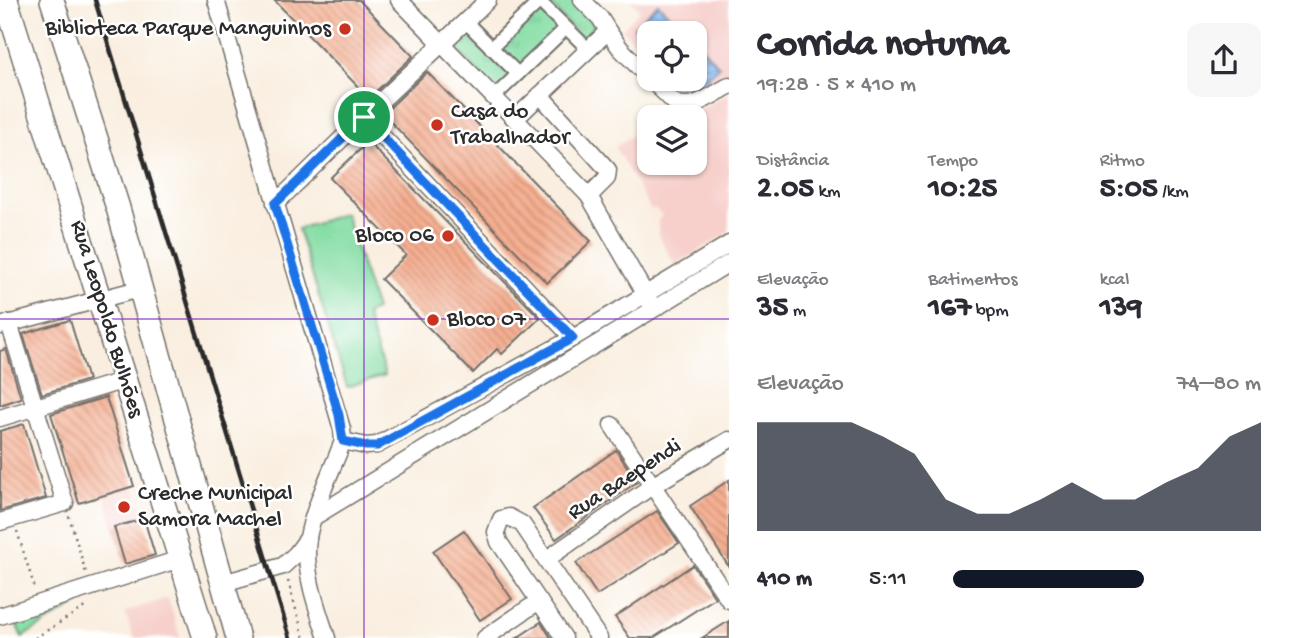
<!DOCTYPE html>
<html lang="pt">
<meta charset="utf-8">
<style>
:root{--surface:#fff;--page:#f7f7f7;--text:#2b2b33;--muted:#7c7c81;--accent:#111827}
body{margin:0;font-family:"Gochi Hand",sans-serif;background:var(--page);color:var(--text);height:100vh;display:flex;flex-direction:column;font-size:26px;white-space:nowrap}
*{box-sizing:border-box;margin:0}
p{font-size:23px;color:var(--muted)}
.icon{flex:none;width:38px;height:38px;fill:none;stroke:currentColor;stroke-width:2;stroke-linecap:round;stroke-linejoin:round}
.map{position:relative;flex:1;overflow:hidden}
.drawer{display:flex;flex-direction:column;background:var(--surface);width:560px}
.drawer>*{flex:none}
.buttons{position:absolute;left:637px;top:21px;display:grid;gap:14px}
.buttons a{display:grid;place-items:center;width:70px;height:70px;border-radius:14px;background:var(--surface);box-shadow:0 2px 5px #0004;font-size:35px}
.pin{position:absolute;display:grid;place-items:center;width:60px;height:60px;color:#fff;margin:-30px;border:4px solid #fff;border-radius:50%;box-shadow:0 2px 7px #0007}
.round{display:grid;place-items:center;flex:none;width:74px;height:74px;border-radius:14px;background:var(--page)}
.summary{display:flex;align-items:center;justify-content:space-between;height:119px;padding:0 28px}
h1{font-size:38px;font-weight:700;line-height:52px}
.figures{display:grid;grid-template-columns:repeat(3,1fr);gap:10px;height:119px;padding:7px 28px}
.figures div{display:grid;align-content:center}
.figures b{font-size:30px;font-weight:700}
.figures small{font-size:19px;font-weight:400}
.figures p{font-size:19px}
.chart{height:196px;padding:14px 28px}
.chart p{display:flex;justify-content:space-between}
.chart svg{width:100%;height:126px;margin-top:7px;fill:var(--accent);opacity:.7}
ul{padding:0 28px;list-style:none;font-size:23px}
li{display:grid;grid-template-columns:112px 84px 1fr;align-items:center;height:52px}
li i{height:18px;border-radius:9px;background:var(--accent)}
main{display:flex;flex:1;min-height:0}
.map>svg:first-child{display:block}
</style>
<main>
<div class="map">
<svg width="729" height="638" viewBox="0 0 729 638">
<defs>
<pattern id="grass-tufts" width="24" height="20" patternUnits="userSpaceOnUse" patternTransform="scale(1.75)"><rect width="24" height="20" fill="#83dda3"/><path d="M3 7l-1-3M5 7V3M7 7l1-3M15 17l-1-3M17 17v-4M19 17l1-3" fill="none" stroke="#71be8c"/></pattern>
<pattern id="water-rules" width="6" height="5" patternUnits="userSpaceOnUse" patternTransform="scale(1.75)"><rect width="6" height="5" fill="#84b9f3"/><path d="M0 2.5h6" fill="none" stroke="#6c97c5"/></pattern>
<pattern id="building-back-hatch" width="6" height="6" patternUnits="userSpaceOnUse" patternTransform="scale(1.75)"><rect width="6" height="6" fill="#f6af91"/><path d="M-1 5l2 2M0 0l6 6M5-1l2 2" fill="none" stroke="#c78f77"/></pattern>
</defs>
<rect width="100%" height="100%" fill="#fff"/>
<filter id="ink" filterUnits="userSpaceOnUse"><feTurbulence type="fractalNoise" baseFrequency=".0143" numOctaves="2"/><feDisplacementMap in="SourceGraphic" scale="14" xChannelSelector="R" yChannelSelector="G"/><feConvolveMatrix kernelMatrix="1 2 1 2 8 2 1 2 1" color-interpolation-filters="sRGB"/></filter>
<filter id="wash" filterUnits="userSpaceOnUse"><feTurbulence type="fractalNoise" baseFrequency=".00686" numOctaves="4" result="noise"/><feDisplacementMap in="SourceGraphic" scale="28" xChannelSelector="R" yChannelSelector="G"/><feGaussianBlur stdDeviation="1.57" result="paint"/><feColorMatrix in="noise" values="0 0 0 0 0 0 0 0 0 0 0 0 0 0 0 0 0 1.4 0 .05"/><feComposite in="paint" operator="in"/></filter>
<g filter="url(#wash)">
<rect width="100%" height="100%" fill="#f9eedf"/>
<!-- built -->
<g fill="#f7d0cc">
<path d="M630,0H729V78L691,100L670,79H695V33H649V57L622,29L640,10Z"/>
<path d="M729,93V232L675,265L658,235V220L662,216L655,208L651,210L615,147L649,124V163H695V117H662L668,114L694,113Z"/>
<path d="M134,486L144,519L114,527L105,495Z"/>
<path d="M168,598L180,638H134L125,612Z"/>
</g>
<!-- grass -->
<g fill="url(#grass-tufts)" stroke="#578467" stroke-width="2">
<path d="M545,0H573L598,29L596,34L586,43Z"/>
<path d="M538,9L558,29L518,68L499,49Z"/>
<path d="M466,29L512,77L496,91L456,48L454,41Z"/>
<path d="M78,599L76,605L22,637L15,621Z"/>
</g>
<!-- garden -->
<path fill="#83dda3" stroke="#578467" stroke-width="2" d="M345,213L376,310L366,314L385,375L347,387L298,229Z"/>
<!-- water -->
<g fill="url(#water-rules)" stroke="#58728f" stroke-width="2">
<path d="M658,4L671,17L654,33H649L647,40L634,27Z"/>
<path d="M695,41L719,66L694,90L683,79H695Z"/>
</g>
<g id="blocks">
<!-- building -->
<g fill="url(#building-back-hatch)">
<path d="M274,0H359L413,56L369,98Z"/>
<path d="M427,72L591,241L547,283L383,114Z"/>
<path d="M368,142L540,318L502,354L497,349L473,373L381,279L406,255L330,178Z"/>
<path d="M70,320L88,380L42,394L23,334Z"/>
<path d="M6,349L21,398L0,405V351Z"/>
<path d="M106,397L134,486L79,503L51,414Z"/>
<path d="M24,424L46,498L0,511V431Z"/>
<path d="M616,450L637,482L556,539L533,508Z"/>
<path d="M729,480V567L690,506Z"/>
<path d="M657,511L679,543L597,595L576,563Z"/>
<path d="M144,519L155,555L125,564L114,527Z"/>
<path d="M464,530L512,599L480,620L433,551Z"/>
<path d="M693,565L715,598L653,638H630L615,617Z"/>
<path d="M729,621V638H702Z"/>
<path d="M541,622L551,638H517Z"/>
</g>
</g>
</g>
<g filter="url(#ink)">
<use href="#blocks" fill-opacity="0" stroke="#736f6a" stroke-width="2"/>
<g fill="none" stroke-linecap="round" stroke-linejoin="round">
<!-- pedestrian casing -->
<g stroke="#736f6a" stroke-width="16">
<g id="pedestrian">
<path d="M540,2L588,49"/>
<path d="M465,21L518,74"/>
<path d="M491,48L541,0"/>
<path d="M493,98L566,28"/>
</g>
</g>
<!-- minor casing -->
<g stroke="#736f6a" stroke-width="19">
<g id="minor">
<path d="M216,0L342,429L343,441C333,468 312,511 308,538C303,570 317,608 327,638"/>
<path d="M399,0L515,119L608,31L600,18L582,0"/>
<path d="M608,31L620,48L649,78"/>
<path d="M650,79L675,103C693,111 713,94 729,86"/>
<path d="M540,95L608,170L607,178L589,196"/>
<path d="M364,117L488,0"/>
<path d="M515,119L589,196L651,304"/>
<path d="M275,204L364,117L573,338"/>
<path d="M0,326L139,289"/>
<path d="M0,418L125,380"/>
<path d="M612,425L729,600"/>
<path d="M343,441L366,446L377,445L573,338L729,244"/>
<path d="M314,517L729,263"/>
<path d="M0,522L65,503L9,323"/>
<path d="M547,559L652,486L729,440"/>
<path d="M223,583L283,566L296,554L308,538"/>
<path d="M0,616L180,559"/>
<path d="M485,638L539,601"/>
<path d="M564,638L499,542L496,532L501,519L509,517L522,524L599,638"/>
</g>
</g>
<!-- secondary casing -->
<g stroke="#736f6a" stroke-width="26">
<g id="secondary">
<path d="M6,0L205,638"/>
<path d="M52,0L118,208L238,638"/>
</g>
</g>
<!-- path -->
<g stroke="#736f6a" stroke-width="2.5" stroke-dasharray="2 5" stroke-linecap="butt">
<path d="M69,516L86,573"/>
<path d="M17,531L35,589"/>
<path d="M288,581L304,638"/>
<path d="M35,638L88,605"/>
</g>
<!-- pedestrian -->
<use href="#pedestrian" stroke="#fff" stroke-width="12"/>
<!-- minor -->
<use href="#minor" stroke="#fff" stroke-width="16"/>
<!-- secondary -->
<use href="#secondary" stroke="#fff" stroke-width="23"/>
<!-- rail -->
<path stroke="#2b2b2b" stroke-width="4.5" d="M95,0L290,638"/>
</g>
</g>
<g fill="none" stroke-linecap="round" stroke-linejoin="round" filter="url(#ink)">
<!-- route casing -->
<g stroke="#fff" stroke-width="14">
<path id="route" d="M364,117L573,338L377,446H366L343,441L339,415L275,204Z"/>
</g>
<!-- route -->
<use href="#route" stroke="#1a73e8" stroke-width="9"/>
</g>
<!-- grid -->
<path fill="none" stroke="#7b2cbf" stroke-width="2" stroke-opacity="0.55" d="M364,0V638M0,319H729"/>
<!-- markers -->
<g fill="#c8321e" stroke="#fff" stroke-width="2.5">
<circle cx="345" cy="29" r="7"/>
<circle cx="437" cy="125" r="7"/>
<circle cx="448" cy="236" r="7"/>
<circle cx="433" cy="320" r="7"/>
<circle cx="124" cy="507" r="7"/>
</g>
<g text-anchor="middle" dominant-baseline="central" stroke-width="5" stroke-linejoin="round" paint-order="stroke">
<!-- poi labels -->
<g font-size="23" fill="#2b2b2b" stroke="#fff" text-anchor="start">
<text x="331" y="29" text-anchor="end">Biblioteca Parque Manguinhos</text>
<text x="451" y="112">Casa do<tspan x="451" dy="26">Trabalhador</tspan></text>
<text x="434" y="236" text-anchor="end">Bloco 06</text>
<text x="447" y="320">Bloco 07</text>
<text x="138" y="494">Creche Municipal<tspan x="138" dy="26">Samora Machel</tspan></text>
</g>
<!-- street labels -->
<g font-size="23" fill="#2b2b2b" stroke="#fff">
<text transform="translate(106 319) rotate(73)">Rua Leopoldo Bulhões</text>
<text transform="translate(625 480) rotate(-33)">Rua Baependi</text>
</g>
</g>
</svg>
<div class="buttons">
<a><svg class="icon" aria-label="locate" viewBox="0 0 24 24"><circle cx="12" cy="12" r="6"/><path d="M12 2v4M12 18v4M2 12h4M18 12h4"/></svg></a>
<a><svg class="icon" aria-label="layers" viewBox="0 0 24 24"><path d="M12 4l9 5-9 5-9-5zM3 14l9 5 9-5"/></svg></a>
</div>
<div class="pin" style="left:364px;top:117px;background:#1e9e55"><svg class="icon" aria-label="arrive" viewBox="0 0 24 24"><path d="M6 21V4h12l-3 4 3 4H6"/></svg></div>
</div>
<section class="drawer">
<div class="summary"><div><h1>Corrida noturna</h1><p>19:28 · 5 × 410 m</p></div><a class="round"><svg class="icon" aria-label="share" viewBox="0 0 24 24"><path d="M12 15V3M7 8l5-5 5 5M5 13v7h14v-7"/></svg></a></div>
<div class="figures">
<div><p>Distância</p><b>2.05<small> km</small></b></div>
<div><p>Tempo</p><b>10:25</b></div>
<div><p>Ritmo</p><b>5:05<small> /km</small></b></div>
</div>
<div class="figures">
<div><p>Elevação</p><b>35<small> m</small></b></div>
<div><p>Batimentos</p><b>167<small> bpm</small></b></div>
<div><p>kcal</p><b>139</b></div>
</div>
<div class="chart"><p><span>Elevação</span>74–80 m</p>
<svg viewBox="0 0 160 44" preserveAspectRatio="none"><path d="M0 44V6L10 6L20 6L30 6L40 11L50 17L60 33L70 38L80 38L90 33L100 27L110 33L120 33L130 27L140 22L150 11L160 6V44z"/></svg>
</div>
<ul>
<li><b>410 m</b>5:11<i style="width:62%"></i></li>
</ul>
</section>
</main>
